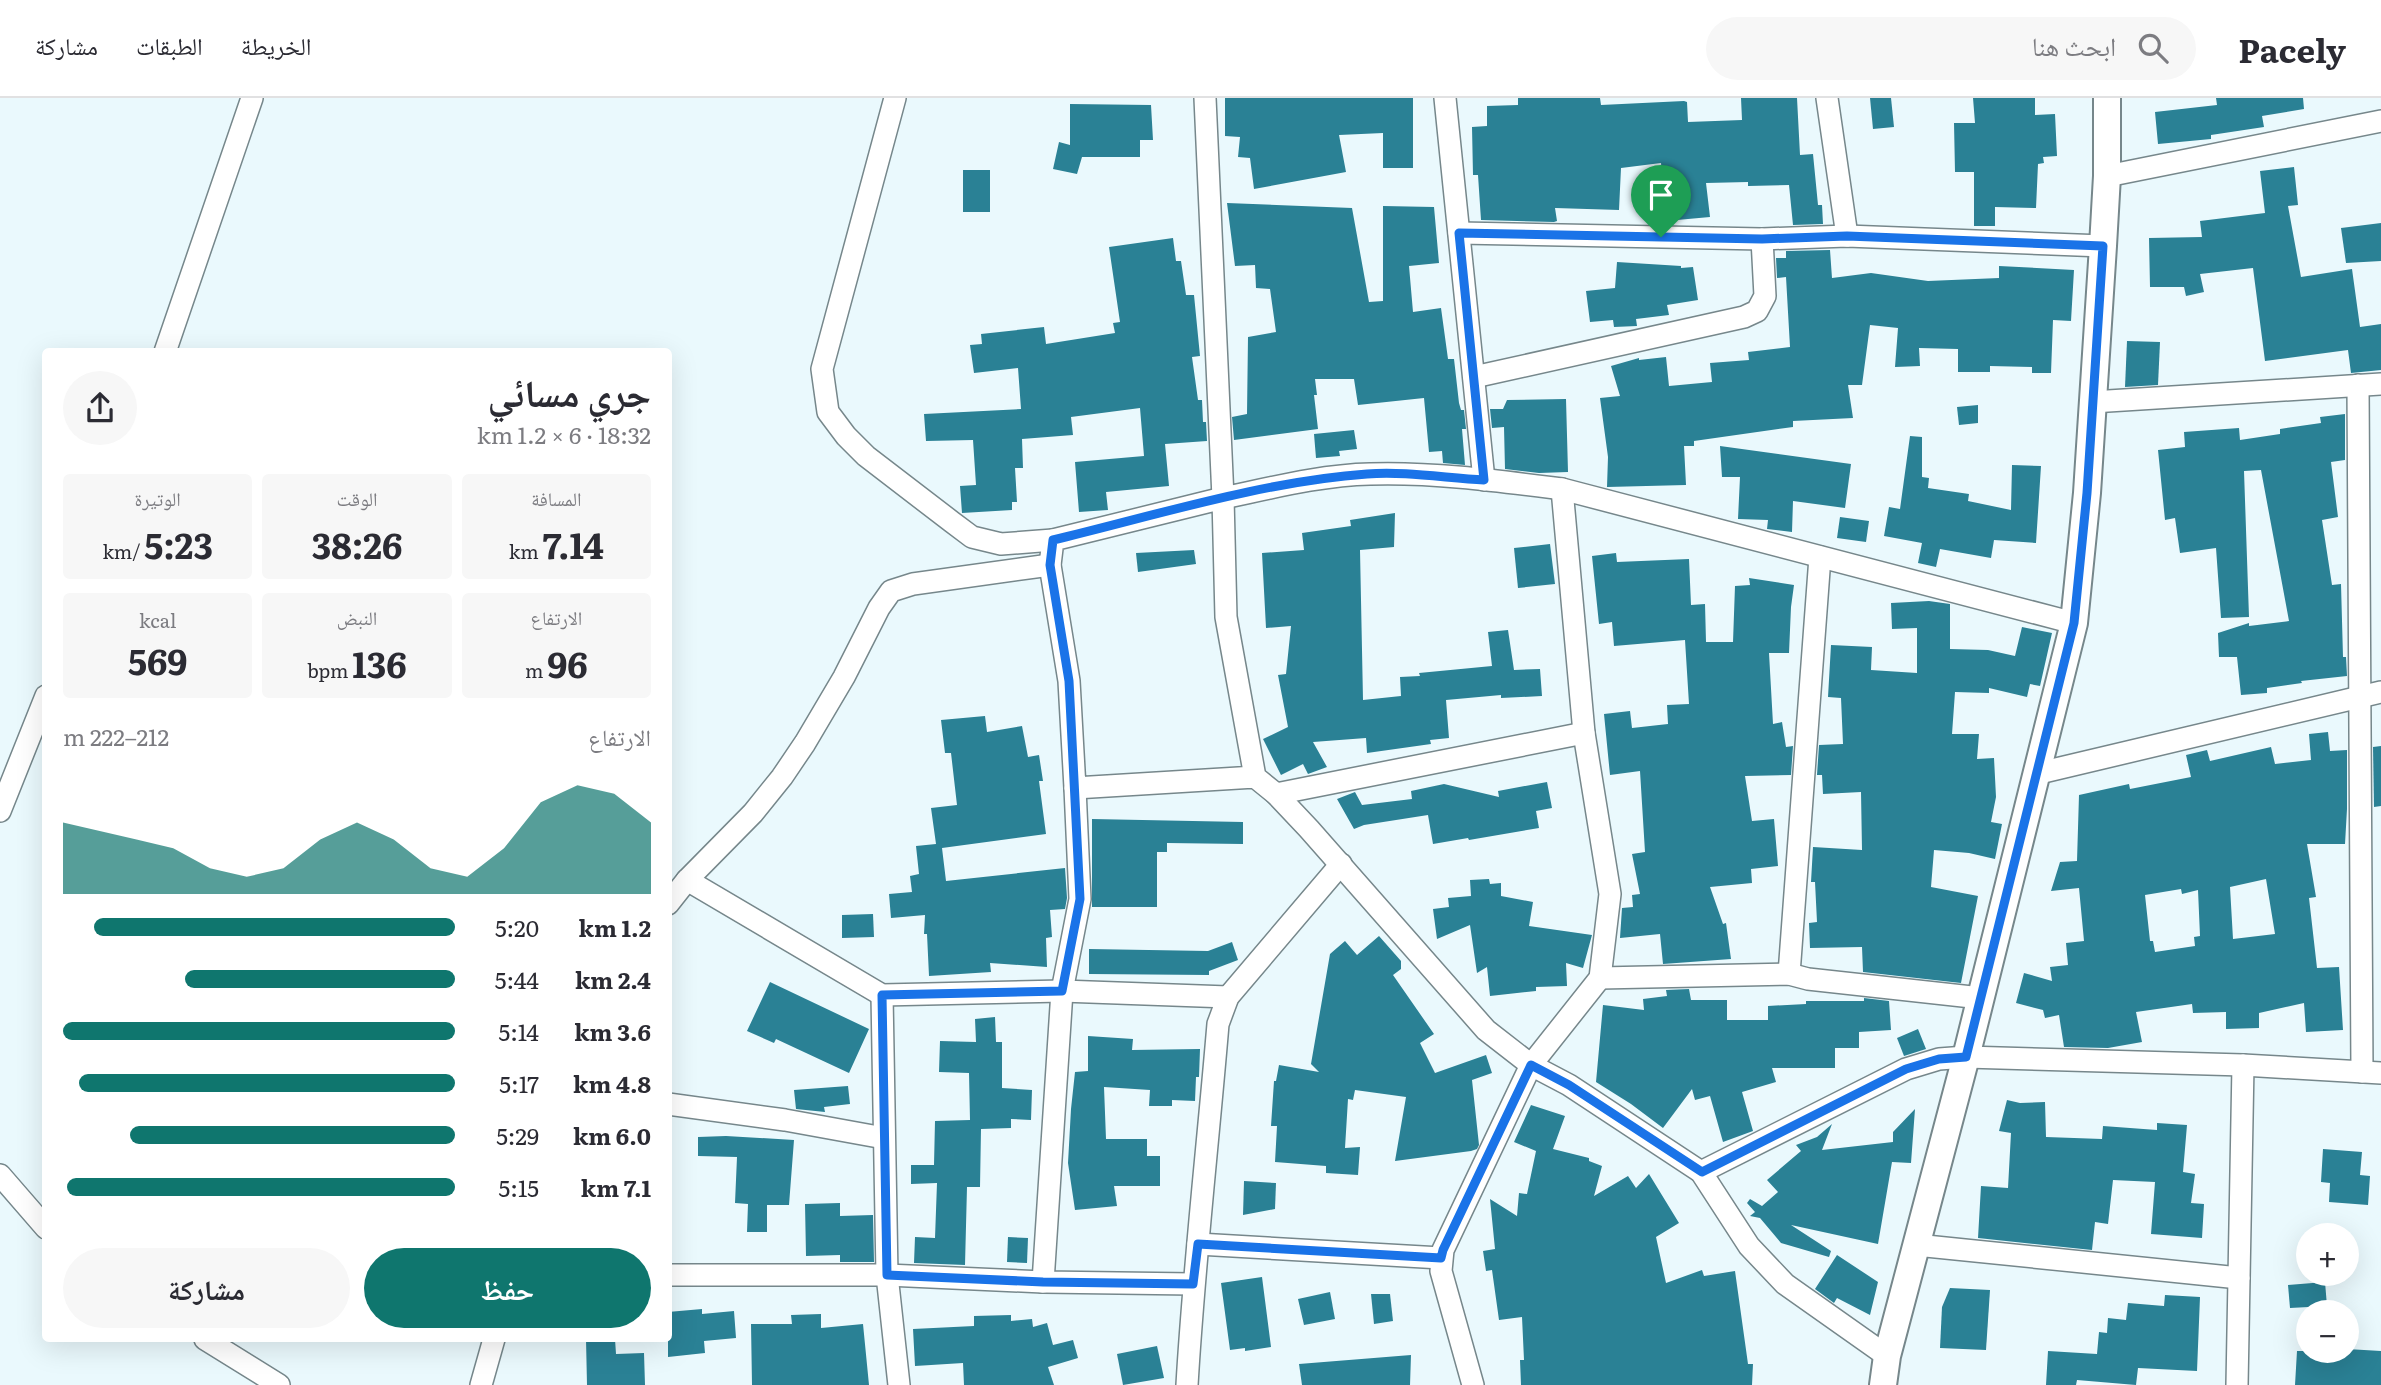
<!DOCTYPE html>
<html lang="ar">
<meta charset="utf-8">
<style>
:root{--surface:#fff;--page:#f7f7f7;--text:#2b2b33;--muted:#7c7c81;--line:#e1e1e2;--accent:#0f766e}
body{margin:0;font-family:Literata,"Noto Naskh Arabic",serif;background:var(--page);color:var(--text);direction:rtl;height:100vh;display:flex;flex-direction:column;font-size:26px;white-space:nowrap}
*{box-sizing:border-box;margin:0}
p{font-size:23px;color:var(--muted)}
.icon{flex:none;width:38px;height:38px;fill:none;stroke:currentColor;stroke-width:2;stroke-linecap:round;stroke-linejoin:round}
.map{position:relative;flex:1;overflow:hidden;direction:ltr}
.panel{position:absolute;left:42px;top:250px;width:630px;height:994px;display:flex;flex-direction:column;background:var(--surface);border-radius:7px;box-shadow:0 7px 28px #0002;direction:rtl}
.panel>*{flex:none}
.controls{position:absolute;left:2296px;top:1125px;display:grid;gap:14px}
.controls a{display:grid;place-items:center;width:63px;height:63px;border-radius:50%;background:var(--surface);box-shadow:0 7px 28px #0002;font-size:35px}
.pin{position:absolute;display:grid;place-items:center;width:60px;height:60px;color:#fff;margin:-72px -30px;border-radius:50% 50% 50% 0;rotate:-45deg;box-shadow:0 0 7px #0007}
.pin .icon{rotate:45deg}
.round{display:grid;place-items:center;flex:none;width:74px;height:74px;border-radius:37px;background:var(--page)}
.summary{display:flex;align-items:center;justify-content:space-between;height:119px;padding:0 21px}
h1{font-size:38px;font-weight:700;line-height:52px}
.figures{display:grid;grid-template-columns:repeat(3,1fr);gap:10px;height:119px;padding:7px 21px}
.figures div{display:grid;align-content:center;border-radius:7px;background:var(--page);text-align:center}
.figures b{font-size:35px;font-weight:700}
.figures small{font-size:19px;font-weight:400}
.figures p{font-size:19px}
.chart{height:196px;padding:14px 21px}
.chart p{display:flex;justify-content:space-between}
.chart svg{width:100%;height:126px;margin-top:7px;fill:var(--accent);opacity:.7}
.action{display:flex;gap:14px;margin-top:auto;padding:14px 21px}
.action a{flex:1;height:80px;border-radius:42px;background:var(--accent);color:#fff;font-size:28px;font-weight:700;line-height:80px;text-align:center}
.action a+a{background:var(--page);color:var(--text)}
ul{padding:0 21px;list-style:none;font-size:23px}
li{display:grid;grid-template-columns:112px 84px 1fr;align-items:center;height:52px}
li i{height:18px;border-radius:9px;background:var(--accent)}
header{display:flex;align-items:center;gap:42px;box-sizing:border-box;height:98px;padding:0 35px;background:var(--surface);border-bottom:2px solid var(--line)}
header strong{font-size:33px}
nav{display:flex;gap:38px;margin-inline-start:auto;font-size:24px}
.search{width:490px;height:63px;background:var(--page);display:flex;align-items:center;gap:18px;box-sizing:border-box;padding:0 24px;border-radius:38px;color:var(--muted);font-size:26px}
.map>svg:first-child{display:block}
</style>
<header>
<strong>Pacely</strong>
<div class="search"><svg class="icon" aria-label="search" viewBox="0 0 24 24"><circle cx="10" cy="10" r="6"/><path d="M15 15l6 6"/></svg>ابحث هنا</div>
<nav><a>الخريطة</a><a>الطبقات</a><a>مشاركة</a></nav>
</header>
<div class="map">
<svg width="2381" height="1287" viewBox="0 0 2381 1287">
<rect width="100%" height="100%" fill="#eaf9fd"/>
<!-- building -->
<g fill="#2a8195" fill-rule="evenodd">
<path d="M1225,0H1413V70H1383V35L1339,37L1346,74L1254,91L1250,60L1238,59L1240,39L1225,38Z"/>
<path d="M1518,0H1600L1601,7L1684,3L1687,4L1688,24L1742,22L1741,0H1797L1800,57L1813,56L1818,107H1822L1823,126L1793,127L1789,87L1748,88V84L1706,85L1710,119L1666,123L1661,65L1621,70L1619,112L1555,110L1557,123L1554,124L1481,122L1478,77H1473L1472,29L1487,28V8L1518,7Z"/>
<path d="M1870,0H1891L1894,29L1873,31Z"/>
<path d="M1973,0H2035V17L2055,16L2057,58L2043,59L2044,65L2038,66L2036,110L1995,109V128H1974V74H1955L1954,25H1975Z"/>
<path d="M2216,0H2303L2304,11L2262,18L2264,29L2211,37V41L2158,46L2155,14L2217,7Z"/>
<path d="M1070,6L1151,7L1153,42H1140V59H1082L1077,76L1053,71L1059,44L1070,47Z"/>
<path d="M2294,69L2298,107L2288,108L2301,179L2352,171L2360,229L2381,226V272L2351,275L2348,252L2265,263L2253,170L2200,176L2204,194L2186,198L2184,189H2150L2149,140L2202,139L2200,123L2265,115L2260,73Z"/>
<rect x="963" y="72" width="27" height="42"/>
<path d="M1227,105L1352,110L1369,204L1383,203V108L1434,109L1439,165L1409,168L1413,214L1441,210L1448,261H1454L1459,305L1461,312H1464L1466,331H1462L1465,367L1443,365L1442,353L1429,354L1424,300L1358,307L1354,281H1315L1317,297H1314L1318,331L1234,342L1232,319L1247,316L1248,239L1276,234L1270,191L1256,190L1255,167L1235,168Z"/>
<path d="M2381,125V163L2346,165L2341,130Z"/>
<path d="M1173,140L1176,163H1181L1186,197H1194L1200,258L1192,259L1198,302H1202L1203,324H1206L1207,343L1165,346L1169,388L1106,394L1108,412L1079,414L1075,364L1144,358L1140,310L1071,319L1073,337L1022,341L1023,370H1015L1017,404H1012V412L962,415L960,388L976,387L973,342L926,343L924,316L1021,311L1018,270L974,275L970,247L982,246L981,236L1044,229L1046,246L1115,235L1113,225L1120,224L1109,149Z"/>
<path d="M1830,152L1832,180L1871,175L1928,183L1999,180V168L2074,172L2071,223L2053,222L2051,275H2032V269L1990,268V274H1958V251L1919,250L1920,268L1895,269L1898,230L1870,227L1862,287H1848L1853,320L1793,323V329L1694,343V348H1684L1686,387L1607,389L1608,359L1600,300L1620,298L1611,268L1639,260V262L1666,259L1669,288L1712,284L1710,265L1749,262L1748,254L1790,249L1786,179L1777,180L1776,160H1786V153Z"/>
<path d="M1617,164L1681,168V170L1693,169L1698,202L1667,207L1669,217L1636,221L1637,228L1614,229L1613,222L1590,224L1586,193L1615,190Z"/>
<path d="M2127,243L2160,244L2158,287L2125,289Z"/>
<path d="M1566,301L1568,374L1539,375L1505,371L1504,329L1492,330L1490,311H1503L1507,302Z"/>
<path d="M1978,307V325L1959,327L1957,309Z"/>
<path d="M2345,316V362L2331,364L2338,419L2322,422L2332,487L2341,486L2343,559H2346L2347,578L2301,583L2302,585L2267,590V595L2241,597L2237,559H2219L2218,535L2249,525V528L2289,523L2261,372L2244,373L2249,519L2221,520L2216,450L2180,455L2175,420L2165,422L2158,352L2185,349L2184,334L2239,330L2240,342L2280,336V331L2321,325L2320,319Z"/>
<path d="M1354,332L1357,351L1339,353L1340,358L1316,360L1314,336Z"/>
<path d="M1910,338L1922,339V379L1929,380L1928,390L1969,396L1968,403L2011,412L2012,367L2041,368L2036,445L1994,442L1991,460L1940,451L1936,469L1918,465L1922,445L1884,438L1889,409L1900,411Z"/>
<path d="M1720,348L1851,366L1845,410L1793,403L1792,434L1767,431L1768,422L1738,421L1740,379H1722Z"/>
<path d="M1395,415L1394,449L1360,452L1363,602L1401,598L1400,579L1420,578L1419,575L1492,568L1488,534L1508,532L1514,572L1540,571L1542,598L1501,600V597L1446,602L1449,640L1430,642L1431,646L1367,655L1366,640L1313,644L1327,669L1308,676L1303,666L1281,677L1263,641L1288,629L1278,577L1286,576L1291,528L1266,530L1262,455L1304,452L1302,435L1351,428L1350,422Z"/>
<path d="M1840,419L1869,423L1866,444L1837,440Z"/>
<path d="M1550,446L1555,486L1518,490L1514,450Z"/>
<path d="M1194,452L1196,466L1138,474L1136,455Z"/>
<path d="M1616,455L1617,464L1689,461L1691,507L1705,506L1706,544H1733L1735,488L1750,487L1749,480L1794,487L1791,509L1789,555H1769L1773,626L1782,624L1786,649L1793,648L1791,677L1745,678L1752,723L1774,721L1778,768L1751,771L1752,785L1710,789L1723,826L1726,825L1731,861L1663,866L1660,836L1620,840L1622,810L1633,809L1632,797L1640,796L1632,756L1645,754L1640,673L1610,677L1604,616L1630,613L1632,630L1668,626L1667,607L1689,606L1685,542L1614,548L1612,524L1599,526L1592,458Z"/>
<path d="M1929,503L1950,506V551L1988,552L2015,558L2022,529L2052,535L2040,588L2030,586L2027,599L1989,590V595L1955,594L1952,636H1979L1977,661L1994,660L1996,699L1991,724L2002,726L1995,761L1969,755L1934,752L1931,789L1978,798L1961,885L1863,874L1862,849L1810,850L1809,825L1817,824L1815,784H1811L1813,749L1862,752L1861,694L1823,696L1822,677H1817L1819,647L1843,646L1841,600L1828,599L1831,547L1872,549L1871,572L1917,575V530L1892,531L1891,505Z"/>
<path d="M985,618L987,634L1022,628L1028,659L1039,657L1043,683H1039L1046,736L942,750L946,783L1065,770L1067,800L1065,811L1050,812L1052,839L1046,840L1047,869L990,865L991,874L929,878L927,836H924L925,817L891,820L889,796L912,794L910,778L919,776L916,748L936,746L931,710L957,707L951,655H945L941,622Z"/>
<path d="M2328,634L2330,653L2347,652V711L2345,746H2307L2316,799L2309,800L2317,870L2339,869L2343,932L2306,934L2304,905L2259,915V930L2226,931V914L2193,915L2192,906L2136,914L2142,944L2108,950L2064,949L2059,917L2045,920L2043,912L2016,905L2024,875L2052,883L2050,869L2068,867L2066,845L2084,843L2079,790L2051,793L2060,764L2077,763L2079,697L2129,686L2130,691L2191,679L2186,657L2207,652L2210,663L2271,649L2275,666L2311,662L2309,636ZM2266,781L2275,836L2233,841L2230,789ZM2181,791L2182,796L2198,792L2200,838L2194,839L2195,848L2155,854L2153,843H2150L2145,797Z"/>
<path d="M2381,648V708L2374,709L2373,649Z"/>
<path d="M1547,684L1552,710L1536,713L1539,730L1469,742L1468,740L1433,746L1428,717L1364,727L1354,731L1337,701L1355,694L1362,707L1412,701L1411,693L1444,686L1499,699L1498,693Z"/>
<path d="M1092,721L1243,724V746L1167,745V754H1157V809H1092Z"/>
<path d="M1489,781L1490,786L1501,785V798L1533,804L1529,828L1592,837L1583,870L1566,865L1567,888L1536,889V893L1490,898L1487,869L1477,875L1470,827L1437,841L1433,811L1449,809L1448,800L1471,798L1470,782Z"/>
<path d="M873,816L874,839L842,840V817Z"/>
<path d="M1379,838L1401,863V871L1393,877L1434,936L1420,945L1435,975L1486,957L1492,975L1472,982L1479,1047L1477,1051L1471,1053L1395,1063L1406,999L1355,992L1353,1002L1348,1001L1345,1050L1360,1049L1358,1077L1326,1075V1068L1275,1064L1277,1028H1271L1274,983H1276L1279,967L1319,974L1311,966L1330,856L1345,843L1357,857Z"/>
<path d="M1232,844L1238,862L1209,873V877L1089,876V851L1208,853Z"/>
<path d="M770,884L869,931L849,975L776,941L774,945L747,933Z"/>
<path d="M1689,891L1691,902H1727V922H1768V908L1806,906V903H1864V900L1889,903L1891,932L1859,934V950H1835V970H1772L1776,984L1742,994L1753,1033L1723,1044L1710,998L1695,1002L1692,991L1663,1030L1631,1006L1596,984L1603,907L1644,912L1643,901L1667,898L1666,892Z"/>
<path d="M995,919L996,944H1002V990L1032,992L1031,1022L1011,1021V1030L981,1031L980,1089H967L965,1167L914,1165L915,1139L935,1140L937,1085L911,1086V1067H934L935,1023L970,1022L969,975L939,974L940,943L976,944L975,921Z"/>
<path d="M1918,931L1926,951L1904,958L1897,940Z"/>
<path d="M1088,938L1133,941L1132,952L1200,951L1199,979H1196L1195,1003L1172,1002V1008H1149L1150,992L1104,989L1106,1041H1147V1058H1160V1088H1114L1117,1108L1075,1112L1068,1065L1071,1011L1075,974L1088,973Z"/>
<path d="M848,988L850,1006L824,1009L825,1014L796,1011L794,992Z"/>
<path d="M2007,1002L2020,1005L2045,1004L2046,1039L2102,1041L2103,1028L2157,1032V1025L2187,1027L2183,1074L2195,1076L2191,1105L2204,1106L2202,1140L2151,1136L2155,1084L2113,1082L2108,1126L2095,1124L2092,1152L1978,1140L1981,1088L2008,1090L2011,1035L1999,1033Z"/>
<path d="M1531,1007L1565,1018L1553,1051L1589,1060V1063L1602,1068L1594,1098L1628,1078L1636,1090L1649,1076L1679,1125L1656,1139L1666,1185L1702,1172L1704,1178L1735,1173L1748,1266H1753L1752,1287H1521L1520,1262H1524L1522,1219L1499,1222L1492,1172L1486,1173L1483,1153L1495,1151L1490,1101L1517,1118L1519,1095L1527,1096L1536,1053L1514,1044Z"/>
<path d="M1915,1011L1911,1065L1892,1064L1878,1146L1791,1127L1831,1153L1829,1159L1781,1145L1760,1120L1750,1118L1755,1114L1747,1105L1750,1101L1762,1108L1778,1094L1767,1082L1801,1053L1796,1047L1817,1039L1832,1026L1822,1052L1893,1044V1034Z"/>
<path d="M726,1038L794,1042L789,1107H767V1134H747L748,1106L735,1105L737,1059L698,1058V1039Z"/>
<path d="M2323,1051L2362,1054L2360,1077L2370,1078L2368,1107L2329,1104L2330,1085L2321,1084Z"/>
<path d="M1244,1083L1276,1085L1275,1111L1243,1117Z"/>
<path d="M840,1105V1118L873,1117L874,1164H840V1157L806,1158L805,1106Z"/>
<path d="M1008,1139L1028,1140L1027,1165L1007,1164Z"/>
<path d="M1837,1157L1878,1184L1870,1217L1837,1200L1834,1205L1815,1191Z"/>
<path d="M1262,1179L1271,1249L1245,1253V1250L1230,1252L1221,1185Z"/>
<path d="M2325,1184L2327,1208L2290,1210L2288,1187Z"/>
<path d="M1950,1190L1990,1192L1986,1252L1940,1250L1942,1209Z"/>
<path d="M1330,1194L1335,1221L1304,1227L1298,1201Z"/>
<path d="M1371,1196H1390L1393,1223L1374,1226Z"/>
<path d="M2165,1197L2200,1199L2197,1273L2138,1270L2136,1287L2077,1282L2076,1287H2046L2048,1253L2097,1256L2099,1234L2107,1235L2108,1220L2126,1222L2128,1205L2164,1208Z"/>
<path d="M702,1211V1216L734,1213L736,1240L704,1243L705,1255L668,1259V1214Z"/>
<path d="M821,1216V1230L863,1226L869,1287H752L751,1226H792L791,1217Z"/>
<path d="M1011,1217V1223L1032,1221L1033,1229L1047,1225L1053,1247L1073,1242L1078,1260L1048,1269L1054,1287H964L963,1265L915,1268L913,1231L974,1228V1218Z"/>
<path d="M586,1241H615L616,1256L644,1255L645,1287H587Z"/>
<path d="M1157,1248L1164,1280L1123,1287L1117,1256Z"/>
<path d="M2347,1251L2381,1253V1287H2295L2297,1253H2347Z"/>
<path d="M1411,1257L1410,1287H1302L1299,1266Z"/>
</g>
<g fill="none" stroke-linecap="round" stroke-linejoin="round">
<!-- minor casing -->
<g stroke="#76878b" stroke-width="24">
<g id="minor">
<path d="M895,0L822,271L828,314L846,338L866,358L952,424L972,439L1001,446L1053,442"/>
<path d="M1205,0L1223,400C1271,390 1321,377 1370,376C1433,374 1499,383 1562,391L2074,525"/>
<path d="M1445,0L1484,382"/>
<path d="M1827,0L1847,138"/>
<path d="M2107,78L2381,23"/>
<path d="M1459,135L1762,141L1847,138L2103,148"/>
<path d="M165,254L252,0"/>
<path d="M1474,279L1744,219L1757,213L1765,198L1762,141"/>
<path d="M2358,287L2362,974"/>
<path d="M2092,304L2381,286"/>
<path d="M2035,676L2381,594"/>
<path d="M1255,679L1075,690L1069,583L1050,467L1053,442L1223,400L1226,519L1255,679L1276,696L1309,731L1486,932L1531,967L1569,987L1701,1074L1749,1148L1785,1186L1887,1258"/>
<path d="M1276,696L1584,635"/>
<path d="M0,713L46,598"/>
<path d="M687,782L882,897L1062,893L1228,899"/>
<path d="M668,806L687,782L753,715L782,679L805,645L844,579L879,510L891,493L913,486L1050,467"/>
<path d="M1789,876L1820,459"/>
<path d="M1600,880L1789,876L1808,881L1981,900"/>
<path d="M882,897L887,1177L899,1287"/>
<path d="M668,1006L785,1022L884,1040"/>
<path d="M1701,1074L1906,971L1939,961L1966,959L2243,967L2381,975"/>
<path d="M0,1077L46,1130"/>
<path d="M1198,1146L1441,1160"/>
<path d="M1916,1147L2239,1180"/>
<path d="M668,1177H887L1043,1184L1193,1186"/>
<path d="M1043,1184L1062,893L1080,801L1075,690"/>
<path d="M205,1241L279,1287"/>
<path d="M481,1287L494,1241"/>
<path d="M1187,1287C1194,1166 1208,1046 1218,926L1228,899L1341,766"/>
<path d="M1473,1287L1441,1173L1443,1152L1531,967L1600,880L1610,796L1584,635L1562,391"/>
<path d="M2237,1287L2243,967"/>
</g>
</g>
<!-- tertiary casing -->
<g stroke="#76878b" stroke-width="30">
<path id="tertiary" d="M1883,1287L1887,1258L1966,959L2074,525L2087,395L2103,148L2107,78V0"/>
</g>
<!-- minor -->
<use href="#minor" stroke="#fff" stroke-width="21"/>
<!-- tertiary -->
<use href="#tertiary" stroke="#fff" stroke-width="26"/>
</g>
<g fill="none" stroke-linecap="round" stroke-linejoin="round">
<!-- route casing -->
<g stroke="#fff" stroke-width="14">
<path id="route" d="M1459,135L1762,141L1847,138L2103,148L2087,395L2074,525L1966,959L1939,961L1906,971L1702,1074L1569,987L1531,967L1443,1152L1441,1160L1198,1146L1193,1186L1043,1184L887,1177L882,897L1062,893L1080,801L1069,583L1050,467L1053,442C1153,418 1265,383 1367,376C1404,373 1446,380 1484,382Z"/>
</g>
<!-- route -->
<use href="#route" stroke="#1a73e8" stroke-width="9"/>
</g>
</svg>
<div class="controls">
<a>+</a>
<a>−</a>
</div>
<div class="pin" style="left:1661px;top:139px;background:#1e9e55"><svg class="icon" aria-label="arrive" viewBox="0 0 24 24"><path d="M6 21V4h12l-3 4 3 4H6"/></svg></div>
<section class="panel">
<div class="summary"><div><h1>جري مسائي</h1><p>18:32 · 6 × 1.2 km</p></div><a class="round"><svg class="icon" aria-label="share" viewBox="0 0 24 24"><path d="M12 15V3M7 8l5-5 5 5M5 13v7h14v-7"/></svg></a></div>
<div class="figures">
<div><p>المسافة</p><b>7.14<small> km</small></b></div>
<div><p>الوقت</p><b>38:26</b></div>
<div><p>الوتيرة</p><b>5:23<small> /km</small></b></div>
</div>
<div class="figures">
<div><p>الارتفاع</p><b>96<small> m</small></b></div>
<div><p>النبض</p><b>136<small> bpm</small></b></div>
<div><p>kcal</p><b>569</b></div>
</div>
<div class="chart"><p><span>الارتفاع</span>212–222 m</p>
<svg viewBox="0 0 160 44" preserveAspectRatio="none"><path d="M0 44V19L10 22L20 25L30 28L40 35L50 38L60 35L70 25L80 19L90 25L100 35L110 38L120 28L130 12L140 6L150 9L160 19V44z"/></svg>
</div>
<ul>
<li><b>1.2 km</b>5:20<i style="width:92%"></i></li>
<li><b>2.4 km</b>5:44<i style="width:69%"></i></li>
<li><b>3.6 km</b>5:14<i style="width:100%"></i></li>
<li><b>4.8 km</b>5:17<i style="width:96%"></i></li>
<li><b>6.0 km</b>5:29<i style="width:83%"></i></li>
<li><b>7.1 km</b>5:15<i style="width:99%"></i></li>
</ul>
<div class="action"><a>حفظ</a><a>مشاركة</a></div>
</section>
</div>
